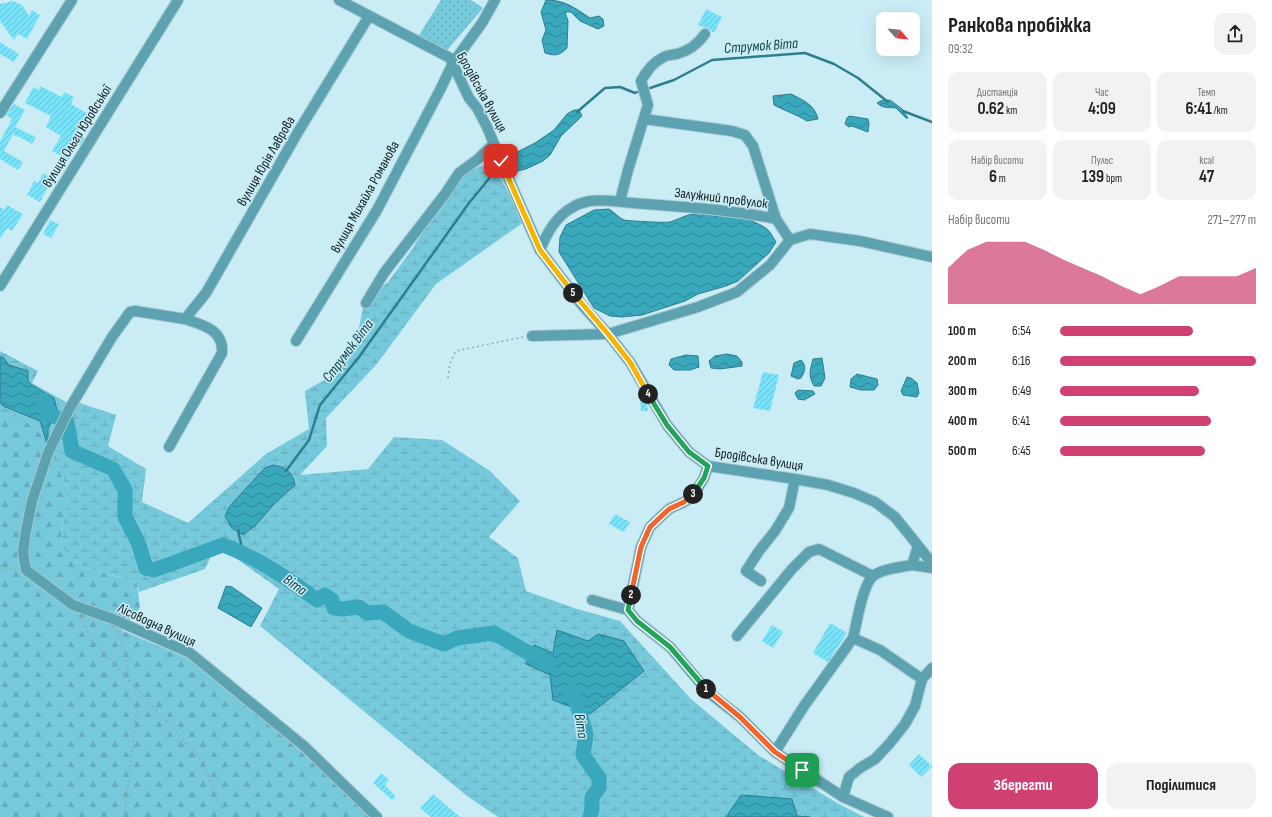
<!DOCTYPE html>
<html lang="uk">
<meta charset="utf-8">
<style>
:root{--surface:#fff;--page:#f2f2f2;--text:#202124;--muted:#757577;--accent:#ce4172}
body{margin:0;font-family:"Sofia Sans Condensed",sans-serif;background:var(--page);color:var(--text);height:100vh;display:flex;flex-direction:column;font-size:15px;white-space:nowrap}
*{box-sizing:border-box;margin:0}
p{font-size:13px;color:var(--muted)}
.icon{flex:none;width:22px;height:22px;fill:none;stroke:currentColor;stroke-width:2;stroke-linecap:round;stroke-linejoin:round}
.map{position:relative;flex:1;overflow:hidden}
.side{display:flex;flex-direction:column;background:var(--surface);width:340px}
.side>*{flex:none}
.needle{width:26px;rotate:117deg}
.tools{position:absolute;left:876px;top:12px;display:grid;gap:8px}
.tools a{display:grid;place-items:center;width:44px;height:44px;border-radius:8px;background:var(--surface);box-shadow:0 4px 16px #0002;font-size:20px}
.pin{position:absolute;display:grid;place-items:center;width:34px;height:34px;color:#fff;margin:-17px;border-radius:8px;box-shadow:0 2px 6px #0006}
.km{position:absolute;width:20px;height:20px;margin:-10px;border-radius:50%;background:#222;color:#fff;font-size:11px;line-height:20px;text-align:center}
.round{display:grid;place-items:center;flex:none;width:42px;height:42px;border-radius:12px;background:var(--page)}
.head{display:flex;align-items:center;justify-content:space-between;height:68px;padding:0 16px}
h1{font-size:22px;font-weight:700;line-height:30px}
.metrics{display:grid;grid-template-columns:repeat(3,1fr);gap:6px;height:68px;padding:4px 16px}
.metrics div{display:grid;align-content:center;border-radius:10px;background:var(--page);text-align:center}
.metrics b{font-size:17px;font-weight:700}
.metrics small{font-size:11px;font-weight:400}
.metrics p{font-size:11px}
.chart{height:112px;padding:8px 16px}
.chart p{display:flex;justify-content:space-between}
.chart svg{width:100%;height:72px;margin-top:4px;fill:var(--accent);opacity:.7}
.cta{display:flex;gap:8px;margin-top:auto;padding:8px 16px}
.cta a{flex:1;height:46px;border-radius:12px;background:var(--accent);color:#fff;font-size:16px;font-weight:700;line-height:46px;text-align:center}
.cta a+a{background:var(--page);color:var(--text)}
ul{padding:0 16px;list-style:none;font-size:13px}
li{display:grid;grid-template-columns:64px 48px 1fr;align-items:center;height:30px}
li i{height:10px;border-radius:5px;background:var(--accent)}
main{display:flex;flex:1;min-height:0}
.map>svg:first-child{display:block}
</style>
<main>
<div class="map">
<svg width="932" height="817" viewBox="0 0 932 817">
<defs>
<pattern id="forest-firs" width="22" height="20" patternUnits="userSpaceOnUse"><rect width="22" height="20" fill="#76c9db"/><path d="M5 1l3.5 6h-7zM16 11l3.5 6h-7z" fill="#65acbc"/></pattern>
<pattern id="wetland-marsh" width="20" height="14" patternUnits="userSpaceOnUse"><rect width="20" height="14" fill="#76c9db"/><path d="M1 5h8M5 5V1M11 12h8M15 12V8" fill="none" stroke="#65acbc"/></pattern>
<pattern id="park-dots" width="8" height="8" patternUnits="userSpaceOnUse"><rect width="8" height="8" fill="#76c9db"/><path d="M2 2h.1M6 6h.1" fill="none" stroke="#65acbc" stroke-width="1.8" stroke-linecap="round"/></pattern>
<pattern id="water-waves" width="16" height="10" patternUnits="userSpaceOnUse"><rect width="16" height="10" fill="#39a8bd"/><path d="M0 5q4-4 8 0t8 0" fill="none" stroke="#2f8899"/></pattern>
<pattern id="building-hatch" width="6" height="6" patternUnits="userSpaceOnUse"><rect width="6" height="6" fill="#7ae3f9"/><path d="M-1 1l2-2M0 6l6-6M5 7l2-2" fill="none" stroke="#68c2d5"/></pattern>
</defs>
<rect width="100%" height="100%" fill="#caedf5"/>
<!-- forest -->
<path fill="url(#forest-firs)" d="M6,412L40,429L68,489L60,547L86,568L137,582L140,608L121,630L189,659L303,753L370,817H0V415Z"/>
<!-- wetland -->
<g fill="url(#wetland-marsh)">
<path d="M492,162L524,222L436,284L376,365L326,418L327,446L300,475L368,469L394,437L442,440L490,471L520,501L489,537L518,558L526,591L577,609L620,621L691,699L758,755L839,804L864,817H498L467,796L260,626L279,589L223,549L213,552L205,569L139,592L137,582L86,568L60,547L68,489L51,454L77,402L116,415L108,446L146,469L142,502L188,523L266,454L309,429L305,391L333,375L356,343L364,302L388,282L413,248L456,175Z"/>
<path d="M0,351L38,371L32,383L68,403L48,447L40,429L7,413L0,415Z"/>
</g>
<!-- park -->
<path fill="url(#park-dots)" d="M441,0H471L483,8L444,54L416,40Z"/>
<!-- water -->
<g fill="url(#water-waves)" stroke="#2d7e8e">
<path d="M546,0C565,0 575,8 590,18L599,16L603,19L604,26L598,29L580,21L571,12H565L568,21L567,48C559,56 555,56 545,53L542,40L546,30L541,12Z"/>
<path d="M791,94C803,100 815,105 818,119L807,121C796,114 785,111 774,105L773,96Z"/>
<path d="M890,100L902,109L908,118H906L896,108C888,107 884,109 877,103L880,101Z"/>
<path d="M574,110H579L582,116L561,136L550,155L543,161L526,169L517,171L512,161L519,151L535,143L554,130L567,114Z"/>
<path d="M849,116L868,119L869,124L868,132L852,126L849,127L845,124L847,118Z"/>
<path d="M609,209C614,212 619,218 624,220C628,221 666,223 670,222C679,219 683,216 693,214C714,212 750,216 767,229C771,232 773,238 776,242L769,253L738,281L726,286L698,294L685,301L642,315L622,317L610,316L594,308L559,252L560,237L566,225L594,210Z"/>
<path d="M727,354L737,356L742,362V366L720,369L711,368L709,361L715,356Z"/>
<path d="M686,355L698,356L699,367L690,370H674L669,365L671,359Z"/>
<path d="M0,357H3L9,365L28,371V381L32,385L54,398L57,410L48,429V447L40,421L3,406L0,402Z"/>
<path d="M822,358L825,378L821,386H814C808,376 810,370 813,359Z"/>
<path d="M801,360C807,366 805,371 801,378L798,379L791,376L794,363Z"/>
<path d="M857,374L877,379L878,385L874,390H861L850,387L851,379Z"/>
<path d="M907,377L911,378L917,383L919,393L917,397L903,395L901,391Z"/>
<path d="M798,390L813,391L815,394L804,400L798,399L795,393Z"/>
<path d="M273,465C285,467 293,472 295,485L275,503L256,525L243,535L231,527L225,516L230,506L260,473L265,468Z"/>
<path d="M226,586L232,587L262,608L251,627L218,608Z"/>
<path d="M557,630L588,641L598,634L624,641L644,671L590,714L553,700L550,675L526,664L534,645L553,653Z"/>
<path d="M741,795L792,799L797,816L810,817H726Z"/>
</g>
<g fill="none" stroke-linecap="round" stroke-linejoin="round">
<!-- stream -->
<g stroke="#2d7e8e" stroke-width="2.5">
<path d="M650,88L674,80L712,60L805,53L834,64L858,78L888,102"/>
<path d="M903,111L932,122"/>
<path d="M577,112L605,88L620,87L635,93L637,92"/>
<path d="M286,471L309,440L320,405L359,357L469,203L496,170"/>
<path d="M239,530L238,531L243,552"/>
</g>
<!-- river -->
<g stroke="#39a8bd" stroke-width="15">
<path d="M43,400L49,414L67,422L72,451L113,469L125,490V517L138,542L146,568L154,570L223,545C258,558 288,579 317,600L325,595L332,600L334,608L342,609L359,607L367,613L383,612L409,631L444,644L457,638L494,633L548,664"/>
<path d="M571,692L576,700L586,734L583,755L599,778V788L592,797V809L590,817"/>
</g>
</g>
<!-- building -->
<g fill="url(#building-hatch)">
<path d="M13,1L22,5L29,16L32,10L40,15L27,39L18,34L14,40L0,21V4Z"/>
<path d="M706,9L722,17L714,33L709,29L698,25Z"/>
<path d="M0,42L19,54L14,62L0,54Z"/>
<path d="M40,86L62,97L64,92L74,97L71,104L88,114L76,134L84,138L80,146L78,144L68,160L52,151L61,136L46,127L51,116L25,103L33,87L39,90Z"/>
<path d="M14,104L25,110L15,127L36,137L32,144L18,136L17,137L13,134L4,151L23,162L18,170L0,159V141L12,119L6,115Z"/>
<path d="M43,173L54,180L51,186L49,185L40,202L27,195L34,181L38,183Z"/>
<path d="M7,205L23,214L12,231L7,228L0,239V207L4,210Z"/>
<path d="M50,220L59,224L51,238L43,234Z"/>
<path d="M763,372L779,375L770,411L753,408Z"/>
<path d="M644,398L647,404L648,411H641L640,399Z"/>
<path d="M615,514L630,522L624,532L609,524Z"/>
<path d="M830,623L847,633L828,662L813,653Z"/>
<path d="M772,625L783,632L773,648L762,641Z"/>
<path d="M919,754L932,766L921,777L909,765Z"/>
<path d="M381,773L389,780L385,785L396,797L392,800L373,783Z"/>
<path d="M433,794L460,817H431L420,808Z"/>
</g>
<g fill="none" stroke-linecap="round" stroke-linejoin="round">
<!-- minor casing -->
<g stroke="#a9c8cf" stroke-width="12">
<g id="minor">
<path d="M339,0L450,58L469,98L477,108L487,127L501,161L540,250L582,305L608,334L630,362L667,425L689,452L708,466L795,479L828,485L854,493L875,502L895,517L932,563"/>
<path d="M369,16L298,132L206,293L185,319L135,311L130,312L112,337L68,411L48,453L32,501L26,531L23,552L26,570L73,605L113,619L190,653L305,747L377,817"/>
<path d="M0,113L72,0"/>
<path d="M644,119L732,131L745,135L753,146L776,219"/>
<path d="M620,201L628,170L648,105L641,81C646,72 652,63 662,58C666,55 672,55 677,54C688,51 698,44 705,34"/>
<path d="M540,250C547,233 556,216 573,207C577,204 585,202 590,201C604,199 619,202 633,203C681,207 729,209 776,219L790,240L810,234L860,241L932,257"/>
<path d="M0,286L178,0"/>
<path d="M366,303L384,273L445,194L459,173L478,159L494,144"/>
<path d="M532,336L608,334L698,307L737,292L770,265L790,240"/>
<path d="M296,341L377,210L441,88L453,63L482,23L495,0"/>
<path d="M169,447L222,353C224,330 203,325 185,319"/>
<path d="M708,466L704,478L692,497L684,502L669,509L650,527L641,547L628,610L637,621L670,647L708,692L740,717L775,752L843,797L888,817"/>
<path d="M918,546L912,565L932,568"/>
<path d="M912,565C902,567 881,569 873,576C862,586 857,623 853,638L880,650L922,679L932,668"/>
<path d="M761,581L746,571L759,551L775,531L789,508L795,479"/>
<path d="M592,600L628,610"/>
<path d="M737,636L792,569L809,552L819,549L873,576"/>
<path d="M775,752L804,706L853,638"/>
<path d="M843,797L849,777L860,768L875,759L890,743L905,724L915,706L922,679"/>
</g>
</g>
<!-- path -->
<g stroke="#8eaab0" stroke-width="1.5" stroke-dasharray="2 3" stroke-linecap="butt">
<path d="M448,378L450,363L456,351L523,337"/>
<path d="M0,568L16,569"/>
<path d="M80,617L92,640L202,760L225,817"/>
<path d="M118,631L123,645L130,682"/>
<path d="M124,817L139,692"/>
</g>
<!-- minor -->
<use href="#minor" stroke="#5da2b1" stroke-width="10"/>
</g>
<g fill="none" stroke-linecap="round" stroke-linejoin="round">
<!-- split-1 casing -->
<g stroke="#fff" stroke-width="8">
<path id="split-1" d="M706,689L740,717L775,752L802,770"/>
</g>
<!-- split-2 casing -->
<g stroke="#fff" stroke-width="8">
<path id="split-2" d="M631,595L628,610L637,621L670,647L706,689"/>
</g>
<!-- split-3 casing -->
<g stroke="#fff" stroke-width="8">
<path id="split-3" d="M631,595L641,547L650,527L669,509L684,502L693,494"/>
</g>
<!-- split-4 casing -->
<g stroke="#fff" stroke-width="8">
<path id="split-4" d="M648,394L667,425L689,452L708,466L704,478L693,494"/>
</g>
<!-- split-5 casing -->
<g stroke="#fff" stroke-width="8">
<path id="split-5" d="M573,293L608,334L630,362L648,394"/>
</g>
<!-- split-6 casing -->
<g stroke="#fff" stroke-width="8">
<path id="split-6" d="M501,161L540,250L573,293"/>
</g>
<!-- split-1 -->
<use href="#split-1" stroke="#f0652b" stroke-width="5"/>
<!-- split-2 -->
<use href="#split-2" stroke="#22a559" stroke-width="5"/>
<!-- split-3 -->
<use href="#split-3" stroke="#f0652b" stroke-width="5"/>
<!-- split-4 -->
<use href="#split-4" stroke="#22a559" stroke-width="5"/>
<!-- split-5 -->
<use href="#split-5" stroke="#f5b400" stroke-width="5"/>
<!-- split-6 -->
<use href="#split-6" stroke="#f5b400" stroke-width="5"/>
</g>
<g text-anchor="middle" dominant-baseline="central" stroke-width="3" stroke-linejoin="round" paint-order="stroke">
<!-- street labels -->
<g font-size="14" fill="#101d20" stroke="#caedf5">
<text transform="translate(482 92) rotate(61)">Бродівська вулиця</text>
<text transform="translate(77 136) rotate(-58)">вулиця Ольги Юровської</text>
<text transform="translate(266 161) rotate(-60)">вулиця Юрія Лаврова</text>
<text transform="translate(365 197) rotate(-61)">вулиця Михайла Романова</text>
<text transform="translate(721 198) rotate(7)">Залужний провулок</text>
<text transform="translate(759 459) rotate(9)">Бродівська вулиця</text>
<text transform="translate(157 625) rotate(25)">Лісоводна вулиця</text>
</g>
<!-- water labels -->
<g font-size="15" font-style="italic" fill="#11424b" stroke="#caedf5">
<text transform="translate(761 46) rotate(-4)">Струмок Віта</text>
<text transform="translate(348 351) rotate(-53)">Струмок Віта</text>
<text transform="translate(295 585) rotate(35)">Віта</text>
<text transform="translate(581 726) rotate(81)">Віта</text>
</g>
</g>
</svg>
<div class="tools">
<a><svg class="needle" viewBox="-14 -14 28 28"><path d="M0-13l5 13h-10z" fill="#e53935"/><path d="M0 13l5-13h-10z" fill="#757577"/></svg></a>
</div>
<div class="pin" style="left:802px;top:770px;background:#1e9e55"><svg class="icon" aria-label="arrive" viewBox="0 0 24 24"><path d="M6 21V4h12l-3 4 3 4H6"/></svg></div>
<div class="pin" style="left:501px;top:161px;background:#d93025"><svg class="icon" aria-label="check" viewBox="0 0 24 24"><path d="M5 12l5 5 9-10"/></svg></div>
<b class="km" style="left:706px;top:689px">1</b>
<b class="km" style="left:631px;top:595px">2</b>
<b class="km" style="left:693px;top:494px">3</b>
<b class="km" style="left:648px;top:394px">4</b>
<b class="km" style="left:573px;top:293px">5</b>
</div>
<section class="side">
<div class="head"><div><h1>Ранкова пробіжка</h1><p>09:32</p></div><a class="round"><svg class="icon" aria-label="share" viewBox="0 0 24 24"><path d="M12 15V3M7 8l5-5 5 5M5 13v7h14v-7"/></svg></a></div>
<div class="metrics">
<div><p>Дистанція</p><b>0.62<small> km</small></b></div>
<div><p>Час</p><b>4:09</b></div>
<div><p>Темп</p><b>6:41<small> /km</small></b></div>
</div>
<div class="metrics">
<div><p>Набір висоти</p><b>6<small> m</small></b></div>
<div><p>Пульс</p><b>139<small> bpm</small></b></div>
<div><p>kcal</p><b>47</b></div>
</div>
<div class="chart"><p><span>Набір висоти</span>271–277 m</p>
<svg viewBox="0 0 160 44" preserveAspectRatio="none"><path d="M0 44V22L10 11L20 6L30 6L40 6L50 11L60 17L70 22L80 27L90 33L100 38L110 33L120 27L130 27L140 27L150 27L160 22V44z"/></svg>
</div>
<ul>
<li><b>100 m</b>6:54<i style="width:68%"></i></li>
<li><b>200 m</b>6:16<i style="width:100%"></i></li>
<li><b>300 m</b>6:49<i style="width:71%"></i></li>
<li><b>400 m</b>6:41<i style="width:77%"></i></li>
<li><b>500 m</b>6:45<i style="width:74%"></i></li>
</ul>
<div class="cta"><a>Зберегти</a><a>Поділитися</a></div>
</section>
</main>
